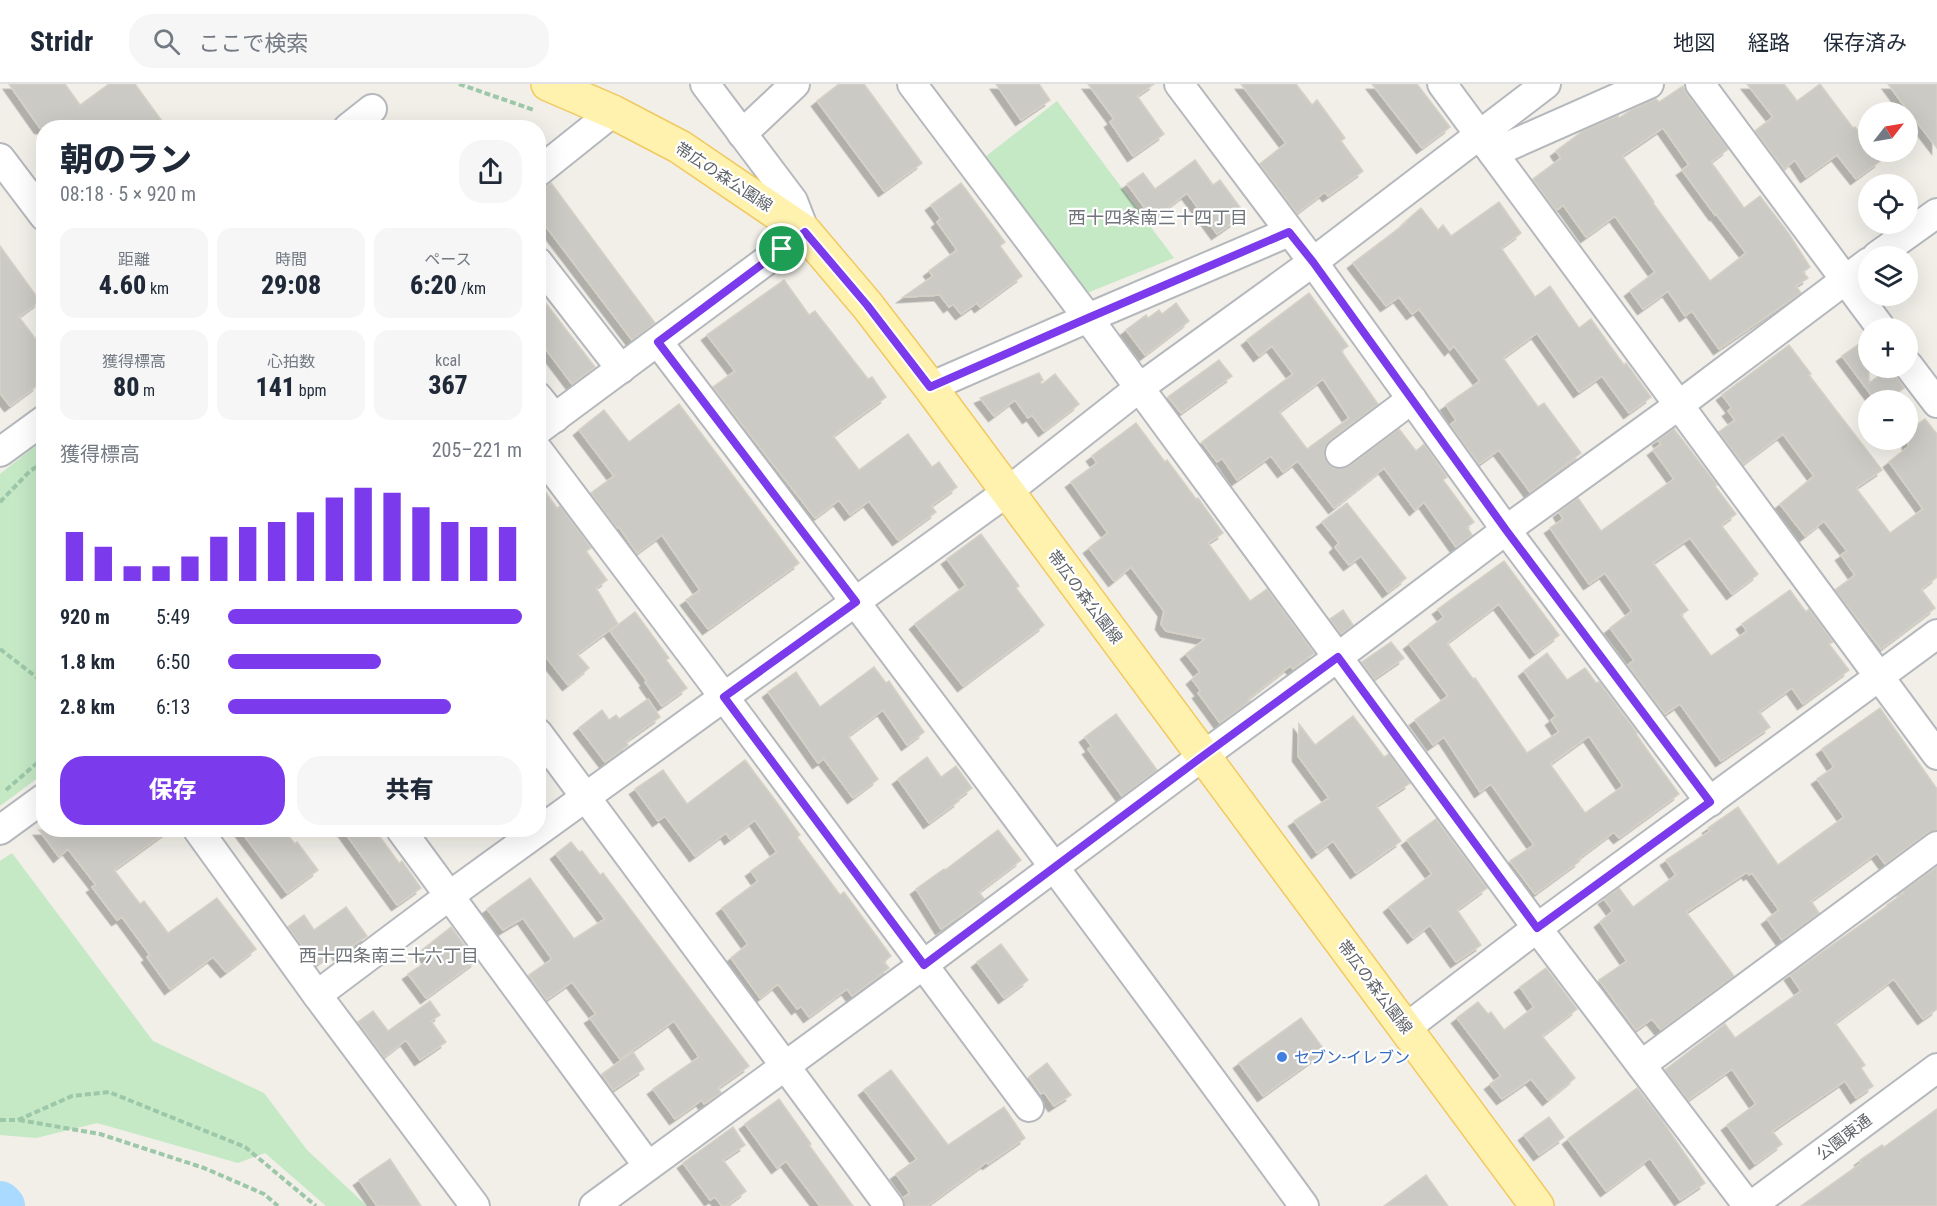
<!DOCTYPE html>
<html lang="ja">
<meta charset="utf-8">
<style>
:root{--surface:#fff;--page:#f6f6f7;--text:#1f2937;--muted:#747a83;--line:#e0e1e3;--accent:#7c3aed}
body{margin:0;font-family:"Roboto Condensed","Noto Sans JP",sans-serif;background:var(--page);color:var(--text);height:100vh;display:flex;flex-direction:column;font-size:22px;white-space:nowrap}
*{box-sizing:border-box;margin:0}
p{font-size:20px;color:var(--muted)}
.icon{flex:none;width:33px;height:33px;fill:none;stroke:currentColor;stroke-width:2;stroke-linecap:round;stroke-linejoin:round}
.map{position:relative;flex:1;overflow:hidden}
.drawer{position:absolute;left:36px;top:36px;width:510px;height:717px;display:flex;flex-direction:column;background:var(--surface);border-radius:24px;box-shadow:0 6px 24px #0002}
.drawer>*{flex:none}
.needle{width:39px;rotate:59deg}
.tools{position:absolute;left:1858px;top:18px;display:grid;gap:12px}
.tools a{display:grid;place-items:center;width:60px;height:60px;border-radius:50%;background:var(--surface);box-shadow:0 6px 24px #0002;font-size:30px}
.pin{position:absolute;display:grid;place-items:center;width:51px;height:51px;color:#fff;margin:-26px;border:3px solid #fff;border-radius:50%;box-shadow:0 2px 6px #0007}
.round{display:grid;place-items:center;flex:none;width:63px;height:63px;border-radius:24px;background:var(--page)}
.summary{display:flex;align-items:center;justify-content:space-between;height:102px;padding:0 24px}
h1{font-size:33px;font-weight:800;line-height:45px}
.metrics{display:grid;grid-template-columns:repeat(3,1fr);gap:9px;height:102px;padding:6px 24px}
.metrics div{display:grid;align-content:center;border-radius:15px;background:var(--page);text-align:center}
.metrics b{font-size:26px;font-weight:800}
.metrics small{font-size:16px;font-weight:400}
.metrics p{font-size:16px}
.chart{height:168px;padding:12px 24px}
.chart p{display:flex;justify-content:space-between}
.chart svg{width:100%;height:108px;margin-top:6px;stroke:var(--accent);stroke-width:6}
.cta{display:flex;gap:12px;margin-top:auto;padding:12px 24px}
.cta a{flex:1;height:69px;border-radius:24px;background:var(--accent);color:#fff;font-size:24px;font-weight:800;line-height:69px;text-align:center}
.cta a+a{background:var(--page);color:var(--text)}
ul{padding:0 24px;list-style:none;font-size:20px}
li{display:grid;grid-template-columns:96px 72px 1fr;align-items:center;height:45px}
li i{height:15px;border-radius:8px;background:var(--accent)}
header{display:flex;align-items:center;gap:36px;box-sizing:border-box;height:84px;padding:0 30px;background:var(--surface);border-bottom:2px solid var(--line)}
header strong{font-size:28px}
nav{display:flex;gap:33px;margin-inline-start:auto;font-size:21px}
.search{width:420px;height:54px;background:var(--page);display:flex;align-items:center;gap:15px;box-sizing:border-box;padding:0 21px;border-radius:24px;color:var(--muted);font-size:22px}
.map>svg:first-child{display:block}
</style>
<header>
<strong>Stridr</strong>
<div class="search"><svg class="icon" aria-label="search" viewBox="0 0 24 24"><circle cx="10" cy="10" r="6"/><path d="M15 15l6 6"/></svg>ここで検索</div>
<nav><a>地図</a><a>経路</a><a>保存済み</a></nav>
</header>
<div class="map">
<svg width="1937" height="1122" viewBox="0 0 1937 1122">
<defs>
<filter id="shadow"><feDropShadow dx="-5.5" dy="5.5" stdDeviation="0" flood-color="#0004"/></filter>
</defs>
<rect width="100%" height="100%" fill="#f1efe8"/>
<!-- green -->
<g fill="#c5e8c5">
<path d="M1057,17L1174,174L1087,209L985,73Z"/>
<path d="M43,356V690L0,722V390Z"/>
<path d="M12,769L153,957L264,1009L307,1066L367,1122H326L265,1069L238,1079L97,1039L36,1054L0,1051V777Z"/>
</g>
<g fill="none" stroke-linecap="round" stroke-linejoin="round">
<!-- river -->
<path stroke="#aadaff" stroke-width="44" d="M0,1119L3,1122"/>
</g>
<!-- building -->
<g fill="#cccac5" stroke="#d6d1c6" stroke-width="1.5" fill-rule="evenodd" filter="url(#shadow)">
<path d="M9,0H65L80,21L109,0H135L167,44H40Z"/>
<path d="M839,0H864L922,79L884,107L817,17Z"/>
<path d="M996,0H1039L1050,16L1021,36Z"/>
<path d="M1088,0H1154L1137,12L1164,50L1133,72L1110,38L1114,35Z"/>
<path d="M1241,0H1296L1312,21L1317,16L1345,54L1341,57L1363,87L1328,112L1325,108L1297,129L1260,80L1286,59Z"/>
<path d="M1372,0H1417L1450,43L1422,64Z"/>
<path d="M1747,0H1784L1797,17L1820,0L1853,44L1855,43L1869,61V68H1873L1880,77L1856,95L1837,71L1806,93L1795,76L1784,85L1755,47L1773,33Z"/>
<path d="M1888,0H1937V64L1900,16Z"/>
<path d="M1683,2L1687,10L1728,65L1711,78L1744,124L1760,112L1789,150L1810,183L1803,188L1808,194L1796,202L1801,209L1719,265L1692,227L1685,232L1668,207L1643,225L1630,207L1655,188L1615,132L1586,153L1563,121L1556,127L1533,95L1561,74L1556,67L1583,47L1618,32L1619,34L1631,26L1656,15L1659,18ZM1663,44L1689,81L1682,86L1715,131L1716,130L1746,169L1710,197L1653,119L1654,118L1622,72Z"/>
<path d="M1195,76L1213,101L1220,96L1245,130L1217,150L1187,109L1153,135L1127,100L1143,89L1155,105Z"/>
<path d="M551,99L655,239L632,256L538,132V106Z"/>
<path d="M961,99L1005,158L1000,162L1022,192L980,223L977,219L961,230L953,220L949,223L940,211L903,213L933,192L929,187L957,166L937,138L941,135L931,121Z"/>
<path d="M1499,118L1521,149L1501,164L1535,213L1550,202L1579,244L1591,235L1624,281L1626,279L1651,313L1629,329L1602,292L1579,308L1537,249L1503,274L1538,323L1544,319L1581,369L1530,408L1499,366L1479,380L1450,341L1456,336L1446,321L1480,297L1454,262L1450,266L1419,225L1412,230L1399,213L1386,222L1353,179L1407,138L1406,137L1421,124L1438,146L1443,141L1451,152Z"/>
<path d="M0,162L40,217L19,233L44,266V292L36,298L38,301L10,322L0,309Z"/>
<path d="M784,196L809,231L815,227L868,295L872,293L886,313L833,352L859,386L908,350L932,383L939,378L957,403L931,422L936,428L898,456L869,417L850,431L839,416L815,434L713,303L735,287L707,251Z"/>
<path d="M538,209L595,283L572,300L538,255Z"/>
<path d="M1309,209L1348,262L1341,267L1378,320L1330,356L1325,363L1324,372L1327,378L1334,384L1341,385L1349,382L1399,345L1416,367L1424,360L1447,393L1443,396L1474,438L1467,443L1472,451L1456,463L1424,418L1415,426L1384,384L1334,424L1298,377L1283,388L1271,372L1237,396L1222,374L1217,378L1202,358L1293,290L1272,262L1259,272L1247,256ZM1323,295L1349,334L1307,365L1279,328Z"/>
<path d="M1176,219L1189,237L1145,271L1126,246L1146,231L1148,234L1159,226L1162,230Z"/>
<path d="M1868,254L1869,299L1890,284L1904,304L1887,316H1875L1842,272Z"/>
<path d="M1789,261L1811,290L1809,291L1882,386L1856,404L1890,449L1923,425L1889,378L1908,363V347L1925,335L1937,350V493L1921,505L1935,524L1881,565L1835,506L1855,491L1841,471L1847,467L1824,437L1805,452L1780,420L1814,392L1783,350L1743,380L1719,348L1735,336L1728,327L1732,324L1722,311Z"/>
<path d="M1219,276L1232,292L1181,329L1168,313Z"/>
<path d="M1039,289L1043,296L1040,298L1042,300L1055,290L1079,320L1044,347L1032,331L1028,334L1015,316L994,332L980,314Z"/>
<path d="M679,320L799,479L708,545L686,516L700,506L662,451L637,469L619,443L617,444L591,409L614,392L579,346L604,326L629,358Z"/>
<path d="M1136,339L1165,378L1167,376L1196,415L1198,414L1223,449L1208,459L1250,517L1267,505L1314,569L1293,585L1290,582L1248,615L1250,617L1220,639L1198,609L1201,607L1192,595L1200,588L1186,570L1205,555L1166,547L1161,540L1164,527L1131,483L1114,497L1089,464L1108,449L1071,398L1097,379L1092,372Z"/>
<path d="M1674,345L1717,401L1715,402L1736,430L1721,441L1758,490L1732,510L1690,454L1653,479L1688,526L1681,531L1711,572L1747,547L1742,540L1790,506L1806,528L1809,525L1833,558L1829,560L1849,586L1803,620L1792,604L1759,628L1770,643L1721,677L1680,620L1665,630L1628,581L1634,576L1610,544L1632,527L1605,489L1589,500L1550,444L1563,435L1559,428L1578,414L1601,447L1674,395L1653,366L1661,360L1658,356Z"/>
<path d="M538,398L557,424L560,422L591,464L586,467L607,496L596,504L618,540L577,570L589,584L568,601L538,563Z"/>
<path d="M1347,419L1406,494L1388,508L1361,472L1349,481L1335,463L1339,459L1322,438Z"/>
<path d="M981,450L1019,502L1016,504L1044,541L963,602L915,540L966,501L947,475Z"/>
<path d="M1504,477L1559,551L1535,569L1499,520L1447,559L1473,595L1475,594L1527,669L1559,648L1551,636L1556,632L1524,587L1547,569L1567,596L1585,584L1596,599L1599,598L1637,649L1636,650L1650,670L1679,710L1619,754L1614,748L1578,775L1580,777L1535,810L1510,777L1534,761L1491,700L1480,708L1444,653L1433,661L1415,636L1448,612L1409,560L1444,533L1438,525ZM1589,652L1623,702L1585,729L1550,680Z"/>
<path d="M1343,526L1353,541L1341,550L1330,535Z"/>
<path d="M635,528L669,574L666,576L687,604L662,622L645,598L647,597L610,547Z"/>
<path d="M1391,558L1404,574L1374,595L1362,578Z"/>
<path d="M874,583L886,599L889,597L924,648L907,661L883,626L848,652L878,695L853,714L824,675L818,679L768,608L796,588L820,623Z"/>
<path d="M648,615L660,633L632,653L626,658L628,661L605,678L579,644L602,626L609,636L616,631L619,635Z"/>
<path d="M1880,624L1937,705V746L1927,749L1885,780L1877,769L1811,817L1819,829L1782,856L1767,835L1779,826L1752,789L1749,791L1747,788L1686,828L1734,892L1661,946L1652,935L1636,946L1599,896L1627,877L1600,838L1613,827L1604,815L1619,804L1633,823L1676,791L1666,776L1710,747L1708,744L1738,723L1778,781L1844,733L1817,695L1834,683L1822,665Z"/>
<path d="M1116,630L1157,686L1122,712L1088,665L1092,663L1085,653Z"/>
<path d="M1353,632L1384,673L1389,670L1410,699L1376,722L1401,757L1356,789L1333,757L1317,769L1294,737L1329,714L1298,672L1299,640L1315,661Z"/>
<path d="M927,673L941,693L956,682L972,704L957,715L959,717L929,739L898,695Z"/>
<path d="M745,676L778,720L800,751L797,753L840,811L844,808L891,872L884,878L889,884L852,912L847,905L809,933L801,922L797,925L778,900L760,914L731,874L748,860L722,824L758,797L751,787L777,768L755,736L730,755L726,749L695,772L665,732L658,737L635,705L663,686L687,720Z"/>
<path d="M1436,735L1487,804L1457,826L1481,861L1456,878L1430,841L1413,854L1389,823L1432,790L1407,756Z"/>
<path d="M39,746H169L114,786L140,820L144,817L168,849L217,814L256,865L226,888L213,873L170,905L147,873L150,871L122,833L117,836L92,803L96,801L68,765L59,773Z"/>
<path d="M240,746H284L295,760L297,758L318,786L287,809Z"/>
<path d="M343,746H375L399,779L402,777L421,804L397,821Z"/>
<path d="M998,746L1021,776L979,808L984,815L941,845L916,805L944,785L945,786Z"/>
<path d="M571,758L579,768L582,767L600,791L603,789L749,982L718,1004L721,1009L710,1016L704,1020L702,1016L675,1035L653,1005L699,973L674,937L620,975L590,934L596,930L572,898L546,916L529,891L552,875L523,834L503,846L487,825L530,794L574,855L605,835L556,770Z"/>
<path d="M1937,783V925L1923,935L1894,895L1835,939L1865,981L1861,984L1873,1002L1856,1014L1845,997L1772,1047L1782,1060L1755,1080L1727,1041L1756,1020L1732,985L1688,1016L1665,986L1725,940L1735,954L1801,907L1790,891L1887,822V821L1904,809L1903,807Z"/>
<path d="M346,823L367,852L339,871L336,866L316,881L288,843L304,831L314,846Z"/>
<path d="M451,843L476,877L426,914L408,890L429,876L422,866Z"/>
<path d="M1001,860L1028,896L1004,914L977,878Z"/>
<path d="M1546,884L1577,925L1542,952L1575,994L1548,1016L1531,995L1502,1015L1490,1000L1501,992L1457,934L1478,918L1488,930L1491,928L1504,946L1534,923L1520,903Z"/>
<path d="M430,917L440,931L431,937L446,958L420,976L406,956L384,973L358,938L373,927L388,947Z"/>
<path d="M1301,934L1325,967L1263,1012L1239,979Z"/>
<path d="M633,968L644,985L613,1006L602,990Z"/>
<path d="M1047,979L1071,1011L1054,1022L1044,1008L1041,1010L1029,993Z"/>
<path d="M891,986L948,1061L1004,1023L1025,1054L988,1080L987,1078L927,1122H905L903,1114L910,1109L896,1090L917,1075L864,1006Z"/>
<path d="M1637,1004L1661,1035L1705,1099L1680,1116L1650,1074L1606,1107L1568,1055Z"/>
<path d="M779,1015L811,1060L809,1061L853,1122H820L786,1077L777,1084L745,1040Z"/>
<path d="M1937,1025V1122H1801L1861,1079L1860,1076L1882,1061L1884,1063Z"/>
<path d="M1549,1033L1564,1053L1539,1071L1524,1051Z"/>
<path d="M733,1043L745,1061L723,1076L746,1107L726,1122H722L715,1113L710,1116L683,1079Z"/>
<path d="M390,1075L421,1122H377L359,1096Z"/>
<path d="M1426,1091L1448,1122H1384Z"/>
</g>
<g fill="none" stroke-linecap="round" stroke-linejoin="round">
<!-- minor casing -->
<g stroke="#b5b8bc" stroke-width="32">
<g id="minor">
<path d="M912,0L1088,234L1537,844L1748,1122"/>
<path d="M1179,0L1313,178L1506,446L1710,718"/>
<path d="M1442,0L1937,671"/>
<path d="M1700,0L1881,244"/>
<path d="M348,44L372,25"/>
<path d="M742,50L795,0"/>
<path d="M1493,69L1649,0"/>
<path d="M0,74L44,132"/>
<path d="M538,88L613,28"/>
<path d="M1877,172L1937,129"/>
<path d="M538,178L621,285"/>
<path d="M658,258C876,544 1092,831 1304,1122"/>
<path d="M1908,281L1937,319"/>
<path d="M930,303L1088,234L1289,148"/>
<path d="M538,313L555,334"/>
<path d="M538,346L805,148L793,117L705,0"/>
<path d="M538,366L724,613L1029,1023"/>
<path d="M0,368L44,336"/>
<path d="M1340,369L1412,315"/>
<path d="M538,649L889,1122"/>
<path d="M0,746L44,714"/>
<path d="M198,746L317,911L475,1122"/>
<path d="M401,746L648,1082"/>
<path d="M317,911L449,812L1007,408L1139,304L1313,178L1546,0"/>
<path d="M1406,944L1537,844L1937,550"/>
<path d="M1641,981L1937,762"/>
<path d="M594,1122L923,881L1203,672L1338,573L1506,446L1679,321L1869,178"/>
<path d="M1751,1122L1937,984"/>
</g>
</g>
<!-- major casing -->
<g stroke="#f2c960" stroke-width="36">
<path id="major" d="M548,0L613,28L680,63L805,148L867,221L930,303L1537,1122"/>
</g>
<!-- path -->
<g stroke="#9cc7a9" stroke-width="4" stroke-dasharray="6 3" stroke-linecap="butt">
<path d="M459,0L534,26"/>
<path d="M0,418L30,387L44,378"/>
<path d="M0,565L44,599"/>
<path d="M6,706L44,673"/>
<path d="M0,1036H18L72,1012L109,1008L245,1063L316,1122"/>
<path d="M19,1036L100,1050L204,1084L264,1110L278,1122"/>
</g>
<!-- minor -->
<use href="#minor" stroke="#fff" stroke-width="28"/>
<!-- major -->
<use href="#major" stroke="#fff2af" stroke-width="33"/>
</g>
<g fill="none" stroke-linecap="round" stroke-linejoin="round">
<!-- route casing -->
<g stroke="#fff" stroke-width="12">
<path id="route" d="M805,148L867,221L930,303L1088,234L1289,148L1313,178L1506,446L1710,718L1537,844L1338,573L1203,672L924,881L724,613L856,518L658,258Z"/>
</g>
<!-- route -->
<use href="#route" stroke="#7c3aed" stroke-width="8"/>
</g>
<!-- markers -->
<circle fill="#3f7fe0" stroke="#fff" stroke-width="2" cx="1282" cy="973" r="6"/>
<g text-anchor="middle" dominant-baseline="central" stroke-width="4.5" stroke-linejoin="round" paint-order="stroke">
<!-- street labels -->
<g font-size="16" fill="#5f6368" stroke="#fff">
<text transform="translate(724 93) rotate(33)">帯広の森公園線</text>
<text transform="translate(1085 513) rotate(53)">帯広の森公園線</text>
<text transform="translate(1375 903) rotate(53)">帯広の森公園線</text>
<text transform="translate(1844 1053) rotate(-37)">公園東通</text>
</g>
<!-- shop labels -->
<g font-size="16" fill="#366cbe" stroke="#fff" text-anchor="start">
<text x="1294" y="973">セブン-イレブン</text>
</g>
<!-- neighbourhood labels -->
<g font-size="18" fill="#70757a" stroke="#fff">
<text x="1158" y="133">西十四条南三十四丁目</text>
<text x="389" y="871">西十四条南三十六丁目</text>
</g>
</g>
</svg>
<div class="tools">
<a><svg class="needle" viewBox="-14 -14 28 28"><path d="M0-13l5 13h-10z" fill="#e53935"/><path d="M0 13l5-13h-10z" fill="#747a83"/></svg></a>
<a><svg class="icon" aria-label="locate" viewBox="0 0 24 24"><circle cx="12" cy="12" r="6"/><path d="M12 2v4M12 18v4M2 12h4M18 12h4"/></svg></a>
<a><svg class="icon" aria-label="layers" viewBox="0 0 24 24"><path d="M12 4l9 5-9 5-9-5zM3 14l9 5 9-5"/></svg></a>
<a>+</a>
<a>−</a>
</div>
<div class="pin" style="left:782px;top:165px;background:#1e9e55"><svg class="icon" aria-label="arrive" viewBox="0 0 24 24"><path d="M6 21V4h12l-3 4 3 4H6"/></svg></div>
<section class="drawer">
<div class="summary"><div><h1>朝のラン</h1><p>08:18 · 5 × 920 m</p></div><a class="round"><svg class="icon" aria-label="share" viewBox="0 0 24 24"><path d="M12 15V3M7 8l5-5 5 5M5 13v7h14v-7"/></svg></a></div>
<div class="metrics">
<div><p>距離</p><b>4.60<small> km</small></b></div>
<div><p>時間</p><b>29:08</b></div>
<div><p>ペース</p><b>6:20<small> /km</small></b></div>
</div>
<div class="metrics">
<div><p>獲得標高</p><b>80<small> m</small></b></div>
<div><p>心拍数</p><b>141<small> bpm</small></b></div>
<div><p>kcal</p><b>367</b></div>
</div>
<div class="chart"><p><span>獲得標高</span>205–221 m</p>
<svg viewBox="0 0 160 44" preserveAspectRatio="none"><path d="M5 44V24M15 44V30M25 44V38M35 44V38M45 44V34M55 44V26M65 44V22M75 44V20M85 44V16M95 44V10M105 44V6M115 44V8M125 44V14M135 44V20M145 44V22M155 44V22"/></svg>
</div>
<ul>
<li><b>920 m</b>5:49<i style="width:100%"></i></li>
<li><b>1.8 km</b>6:50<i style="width:52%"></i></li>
<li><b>2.8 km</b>6:13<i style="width:76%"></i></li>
</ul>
<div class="cta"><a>保存</a><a>共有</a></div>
</section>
</div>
